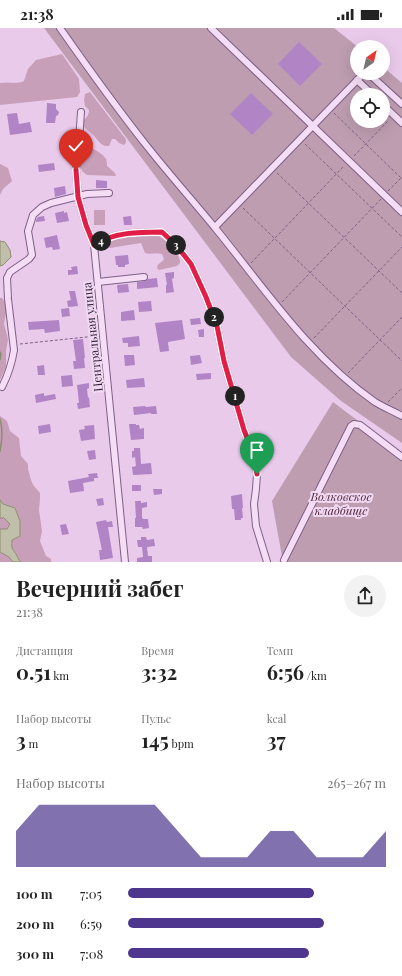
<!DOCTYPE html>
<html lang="ru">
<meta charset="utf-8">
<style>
:root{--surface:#fff;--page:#f2f2f2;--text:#222;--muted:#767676;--accent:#4e368e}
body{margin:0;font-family:"Playfair Display",serif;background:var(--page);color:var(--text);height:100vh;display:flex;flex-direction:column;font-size:15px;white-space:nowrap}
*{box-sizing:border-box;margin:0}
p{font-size:13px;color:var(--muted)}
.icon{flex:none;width:22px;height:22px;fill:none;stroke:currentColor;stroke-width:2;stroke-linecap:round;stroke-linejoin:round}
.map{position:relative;height:534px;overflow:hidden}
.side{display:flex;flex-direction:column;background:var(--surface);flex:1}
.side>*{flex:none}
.needle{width:26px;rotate:34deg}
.fabs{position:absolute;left:350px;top:12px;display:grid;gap:8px}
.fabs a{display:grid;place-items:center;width:40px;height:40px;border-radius:50%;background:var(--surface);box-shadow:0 4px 16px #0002;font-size:20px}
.pin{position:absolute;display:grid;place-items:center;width:34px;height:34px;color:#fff;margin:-41px -17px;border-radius:50% 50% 50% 0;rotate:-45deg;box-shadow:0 0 4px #0007}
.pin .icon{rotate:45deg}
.km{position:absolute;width:20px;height:20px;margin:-10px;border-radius:50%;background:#222;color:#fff;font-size:11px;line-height:20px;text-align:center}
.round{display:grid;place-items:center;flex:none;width:42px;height:42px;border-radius:21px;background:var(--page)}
.head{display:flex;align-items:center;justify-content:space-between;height:68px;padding:0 16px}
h1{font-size:22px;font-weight:700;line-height:30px}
.metrics{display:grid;grid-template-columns:repeat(3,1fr);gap:6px;height:68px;padding:4px 16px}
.metrics div{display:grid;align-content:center}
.metrics b{font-size:20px;font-weight:700}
.metrics small{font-size:11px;font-weight:400}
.metrics p{font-size:11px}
.chart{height:112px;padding:8px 16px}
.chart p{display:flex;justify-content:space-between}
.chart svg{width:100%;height:72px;margin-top:4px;fill:var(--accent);opacity:.7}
ul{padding:0 16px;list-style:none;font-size:13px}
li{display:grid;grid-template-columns:64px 48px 1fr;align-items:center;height:30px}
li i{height:10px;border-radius:5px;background:var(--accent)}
.status{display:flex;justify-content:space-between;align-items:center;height:28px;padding:0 20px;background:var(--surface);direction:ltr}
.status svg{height:11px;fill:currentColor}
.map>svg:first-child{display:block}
</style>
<div class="status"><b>21:38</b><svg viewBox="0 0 49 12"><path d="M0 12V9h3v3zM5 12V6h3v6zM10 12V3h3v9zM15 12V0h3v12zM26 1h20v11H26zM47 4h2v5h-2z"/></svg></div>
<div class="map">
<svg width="402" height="534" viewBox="0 0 402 534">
<rect width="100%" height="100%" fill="#eacaeb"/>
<!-- green -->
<g fill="#c89fb8">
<path d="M62,26L79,51L80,64L77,69L0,77V55C10,53 15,57 24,53L28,41L36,32Z"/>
<path d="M90,64L125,110C127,113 126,115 124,117L119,115L115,111H112L109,118C100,119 98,111 92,106C87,101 84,101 82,94C86,90 89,88 89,82L85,78L84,72L85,66Z"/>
<path d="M90,120C94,120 104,127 106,131C107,133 107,136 107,138L115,145L116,148L87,147L82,143L80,135L82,123Z"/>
<path d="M0,136L8,140L12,153L3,161L0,167Z"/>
<rect x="94" y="182" width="11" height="15"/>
<path d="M146,205C151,206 157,207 162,210C167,212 180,228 180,233C180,236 179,236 177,238L159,242L157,240C157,235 162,235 164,231L162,226C156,224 150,227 145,225L141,215L110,220L108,218L110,213L112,211Z"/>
<path d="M0,270H2L5,274L6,280V285L4,296L7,307L8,312L6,323V339L0,352Z"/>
<path d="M0,388L7,393L10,403L19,410L21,428L28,436V441L31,452L33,457L40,465V471L39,482L42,503L40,513L46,528L51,531V534H21C19,532 18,530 17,528C13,520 11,523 12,512L20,508V493L15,480L3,476L0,472Z"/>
<path d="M0,490H3L10,495L7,501H0Z"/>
<path d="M0,524L9,529L13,534H0Z"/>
</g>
<!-- cemetery -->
<g fill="#be9db1" fill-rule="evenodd">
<path d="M44,0H334L358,19H357V45H383V39L402,55V415L341,373L291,329ZM357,67H383V93H357Z"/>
<path d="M333,374L402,426V534H283L272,473Z"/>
</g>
<!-- water -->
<g fill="#c0bfaa" stroke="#8d8d71">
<path d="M0,213L5,214L10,222L11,229L3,237L0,238Z"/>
<path d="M0,472L3,476L15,480L20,493V508L12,512C11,523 13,520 17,528C18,530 19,532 21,534H13L9,529L0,524V501H7L10,496L4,490H0Z"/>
</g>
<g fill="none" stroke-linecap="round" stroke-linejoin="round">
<!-- stream -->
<g stroke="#8d8d71" stroke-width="1.5">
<path d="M0,324L1,326L0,332"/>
<path d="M0,391C3,401 2,413 0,423"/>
</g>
</g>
<!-- building -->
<g fill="#b084c5">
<path d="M299,14L322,36L300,58L278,36Z"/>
<path d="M251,65L273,86L252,107L230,86Z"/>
<path d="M47,75L56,76V81L59,84L58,87L56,88L55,95H46Z"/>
<path d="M17,85L19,96L30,94L32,104L10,107L7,86Z"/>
<path d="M54,135L55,142L39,144L38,137Z"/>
<path d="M96,152L107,153V160H96Z"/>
<path d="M65,158L66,166L55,169L54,160Z"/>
<path d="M64,183V185L67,184L69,193L57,195L55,185Z"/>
<path d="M44,188L45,193L36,194V192L38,189Z"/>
<path d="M131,188L132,197H124L123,189Z"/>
<path d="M57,207L60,221L53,222L52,219L46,220L44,210Z"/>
<path d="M128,227L129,236L125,237V239H118V237H116L115,228Z"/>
<path d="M77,238L78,246L68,247V242H72L71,239Z"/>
<path d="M174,244V250L172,251L174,264L166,265V257H167L165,245Z"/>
<path d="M157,250L158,259L137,261V254L144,253L148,251Z"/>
<path d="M128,256L129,264L118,265L117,257Z"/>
<path d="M69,263H75L78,278L68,279L67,273L71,272Z"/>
<path d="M151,273L152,283L139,284L138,274Z"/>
<path d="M69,280L70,288L62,289L61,281Z"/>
<path d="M134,282L135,292L121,293V284Z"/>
<path d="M200,290L201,296L191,297L190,291Z"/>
<path d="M59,292L60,303L45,305L44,301L29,302L28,294Z"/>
<path d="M182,292L185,311L168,314L169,323L160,324L155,295Z"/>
<path d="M204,301V309H199L198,302Z"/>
<path d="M139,308L140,318L128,319V315H123L122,310Z"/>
<path d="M83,311L85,330H84L85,340L74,341L73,333H76L73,312Z"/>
<path d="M124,327H134L135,337L125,338Z"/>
<path d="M200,327L202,335L191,337L190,328Z"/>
<path d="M100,331L101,340H94L93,332Z"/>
<path d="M44,337L45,347H38L37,338Z"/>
<path d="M211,345V351L197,352L196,346Z"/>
<path d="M72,347L73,358L62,359L61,348Z"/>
<path d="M144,350L145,359L127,360L126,352Z"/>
<path d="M89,355V360L87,361L88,370L89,369L90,379L78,381L77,375H79L77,357Z"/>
<path d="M44,365V368L55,366L56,371L36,375L35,367Z"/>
<path d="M145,378L146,379L156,378L157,386H151V385L134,387L133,379Z"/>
<path d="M50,396L51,404L39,406L38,398Z"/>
<path d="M129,396H136V397H139L140,401L144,400V411L131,412Z"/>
<path d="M94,397L95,411L81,413L79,402L85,401L84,398Z"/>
<path d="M134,420H140L141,436L151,435L152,446L133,447L132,439L136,438L135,429L132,430V423H134Z"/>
<path d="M95,422L96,431L89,432L87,423Z"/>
<path d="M97,445L98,450H94V453L83,455L84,463L70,465L68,453L89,449L88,446Z"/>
<rect x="132" y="457" width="9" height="6"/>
<path d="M153,461H162V466L154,467Z"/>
<path d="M242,466L243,480H242L243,490H241V492H235L234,481H232L231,468Z"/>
<path d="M103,470L104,477L98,478L96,471Z"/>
<path d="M135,473H141V475L147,474V479L142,480V489L143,491H148L149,500L143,501L142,499H135V490H136Z"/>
<path d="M106,492L107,494L112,493L113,499H108L113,530L100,532L99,522H102L96,494Z"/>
<path d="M66,496L69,506L62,507L60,497Z"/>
<path d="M141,509H146L147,512L154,511L155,518L147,519L148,528H152V534H137V530L143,529L142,519H138L137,512H141Z"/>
</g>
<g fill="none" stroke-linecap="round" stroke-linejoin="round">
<!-- minor casing -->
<g stroke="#7e6086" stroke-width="8">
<g id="minor">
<path d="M60,0C88,40 116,79 146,117C169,146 193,173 216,201C265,261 310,329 375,374C383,379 393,383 402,388"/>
<path d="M211,0L402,184"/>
<path d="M368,45L402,76"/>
<path d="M357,52L373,67"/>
<path d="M383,77L402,95"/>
<path d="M81,84L78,127L76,142L78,169L86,197L94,217L125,534"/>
<path d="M215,199L364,45"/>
<path d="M94,217C113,204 140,204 162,204L176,217L191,236L206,269L217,298L224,333L244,402L255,430L257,446L256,461L254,476L256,498L267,534"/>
<path d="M98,254L144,249"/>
<path d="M2,359C8,347 12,335 14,322L8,271L7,250L10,244L29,231L32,227L28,203L33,187L42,179L51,175L87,166L109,165"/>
<path d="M284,532L351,398L354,396L360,397L402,429"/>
</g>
</g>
<!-- path -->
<g stroke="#7e6086" stroke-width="1" stroke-dasharray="3 2" stroke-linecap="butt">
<path d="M334,85L402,151"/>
<path d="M305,116L402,209"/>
<path d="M354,128L389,92"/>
<path d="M277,145L402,265"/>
<path d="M388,163L402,149"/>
<path d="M243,180L402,333"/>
<path d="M251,235L344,138"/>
<path d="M282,274L381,171"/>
<path d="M314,310L402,219"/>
<path d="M20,316L96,308"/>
<path d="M348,345L402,289"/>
<path d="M388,374L402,360"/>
</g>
<!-- minor -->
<use href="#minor" stroke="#f5ddf6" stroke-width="6"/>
</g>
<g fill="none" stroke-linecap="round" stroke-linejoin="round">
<!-- route casing -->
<g stroke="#fff" stroke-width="8">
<path id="route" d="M76,142L78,169L86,197L94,217C113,204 140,204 162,204L176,217L191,236L206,269L217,298L224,333L244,402L255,430L257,446"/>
</g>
<!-- route -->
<use href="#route" stroke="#e11d48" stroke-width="5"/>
</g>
<g text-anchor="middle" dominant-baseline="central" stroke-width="4" stroke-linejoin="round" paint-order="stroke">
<!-- street labels -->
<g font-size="12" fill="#322238" stroke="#f2d9f3">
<text transform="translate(92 309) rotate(-96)">Центральная улица</text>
</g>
<!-- park labels -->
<g font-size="12" font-style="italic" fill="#522b3d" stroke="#f2d9f3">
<text x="341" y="468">Волковское<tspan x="341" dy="14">кладбище</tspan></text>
</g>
</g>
</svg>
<div class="fabs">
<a><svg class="needle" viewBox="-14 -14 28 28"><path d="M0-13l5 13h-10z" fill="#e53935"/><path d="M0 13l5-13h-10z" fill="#767676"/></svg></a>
<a><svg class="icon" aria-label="locate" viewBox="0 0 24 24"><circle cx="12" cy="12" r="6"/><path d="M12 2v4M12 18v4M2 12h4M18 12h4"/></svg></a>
</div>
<div class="pin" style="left:257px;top:446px;background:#1e9e55"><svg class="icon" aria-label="arrive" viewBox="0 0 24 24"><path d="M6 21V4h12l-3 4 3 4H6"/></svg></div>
<div class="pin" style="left:76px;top:142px;background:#d93025"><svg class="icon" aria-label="check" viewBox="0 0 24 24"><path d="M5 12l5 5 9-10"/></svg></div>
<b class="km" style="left:235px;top:368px">1</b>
<b class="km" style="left:214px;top:289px">2</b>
<b class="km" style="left:176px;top:217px">3</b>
<b class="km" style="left:101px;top:213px">4</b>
</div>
<section class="side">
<div class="head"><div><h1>Вечерний забег</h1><p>21:38</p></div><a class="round"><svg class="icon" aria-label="share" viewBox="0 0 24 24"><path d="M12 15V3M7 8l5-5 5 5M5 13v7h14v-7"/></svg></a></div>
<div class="metrics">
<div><p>Дистанция</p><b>0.51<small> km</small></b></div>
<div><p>Время</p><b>3:32</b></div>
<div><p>Темп</p><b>6:56<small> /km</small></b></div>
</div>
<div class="metrics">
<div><p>Набор высоты</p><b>3<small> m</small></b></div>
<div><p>Пульс</p><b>145<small> bpm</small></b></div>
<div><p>kcal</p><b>37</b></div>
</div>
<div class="chart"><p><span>Набор высоты</span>265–267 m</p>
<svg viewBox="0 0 160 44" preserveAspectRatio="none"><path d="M0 44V22L10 6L20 6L30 6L40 6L50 6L60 6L70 22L80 38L90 38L100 38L110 22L120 22L130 38L140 38L150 38L160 22V44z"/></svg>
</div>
<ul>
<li><b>100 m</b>7:05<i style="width:72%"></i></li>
<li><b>200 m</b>6:59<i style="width:76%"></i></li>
<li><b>300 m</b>7:08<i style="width:70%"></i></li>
</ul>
</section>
